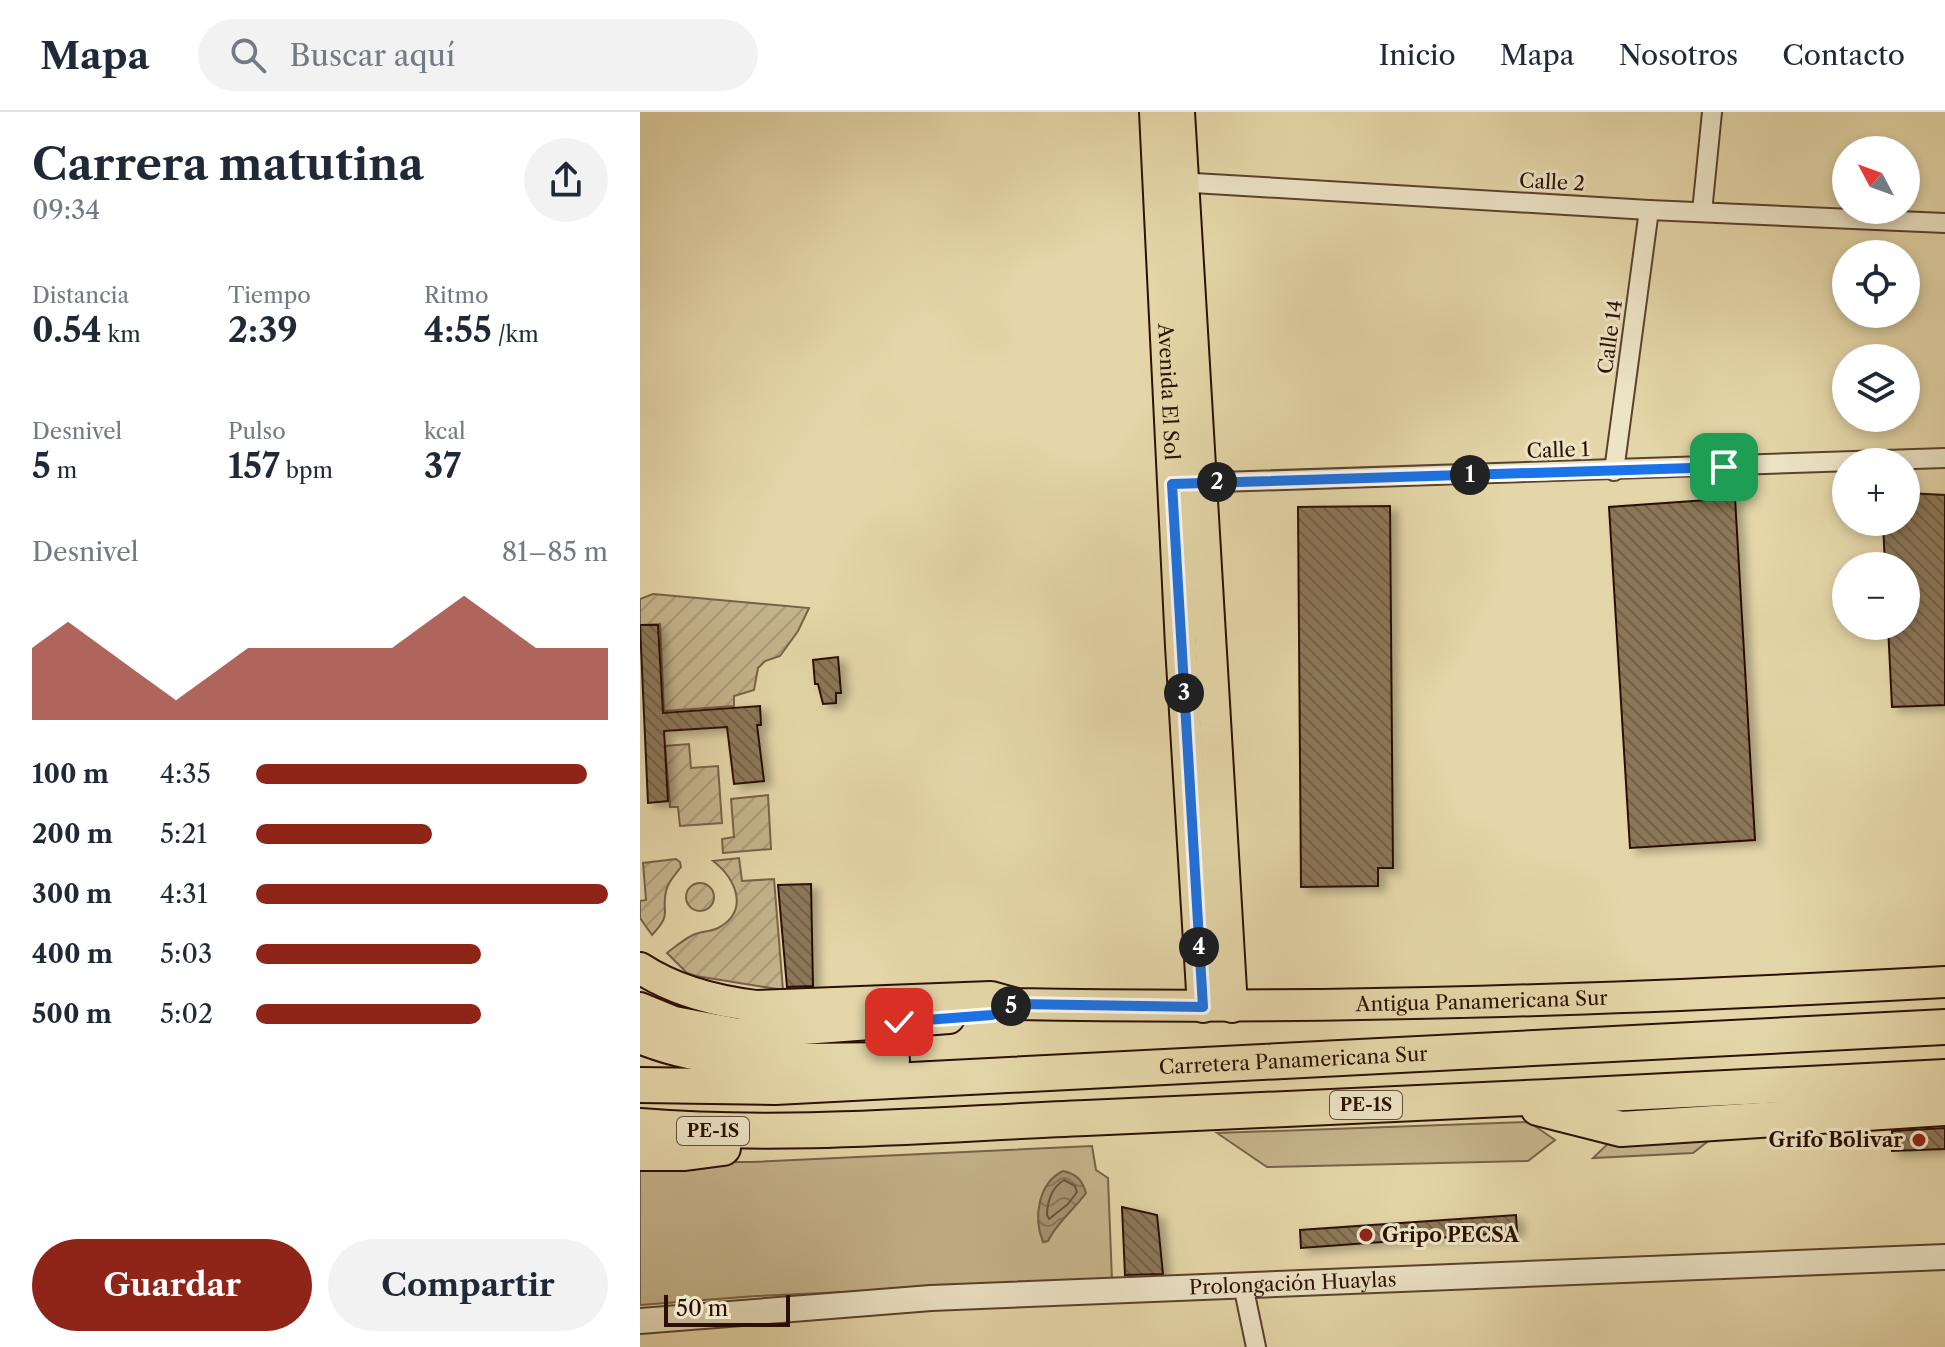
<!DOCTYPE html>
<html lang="es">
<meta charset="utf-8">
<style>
:root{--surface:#fff;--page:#f2f2f3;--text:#1f2937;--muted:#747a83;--line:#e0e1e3;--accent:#8f2418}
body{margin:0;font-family:"Libre Caslon Text",serif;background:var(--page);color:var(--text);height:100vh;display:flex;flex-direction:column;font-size:30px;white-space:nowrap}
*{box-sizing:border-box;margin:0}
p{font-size:26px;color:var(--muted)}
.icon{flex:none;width:44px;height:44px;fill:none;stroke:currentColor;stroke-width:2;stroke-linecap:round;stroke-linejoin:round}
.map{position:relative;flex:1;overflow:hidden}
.side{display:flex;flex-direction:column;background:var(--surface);width:640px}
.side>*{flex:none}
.needle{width:52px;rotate:311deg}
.buttons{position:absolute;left:1192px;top:24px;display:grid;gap:16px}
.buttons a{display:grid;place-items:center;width:88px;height:88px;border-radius:50%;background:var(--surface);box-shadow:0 4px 12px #0003;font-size:40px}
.scale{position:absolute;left:24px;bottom:20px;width:126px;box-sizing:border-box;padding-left:8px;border:4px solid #2b1002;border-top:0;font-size:22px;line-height:28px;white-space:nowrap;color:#2b1002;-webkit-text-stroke:6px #ede4c6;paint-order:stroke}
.pin{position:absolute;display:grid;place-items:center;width:68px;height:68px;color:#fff;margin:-34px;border-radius:16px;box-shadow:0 4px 12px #0006}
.km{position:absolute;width:40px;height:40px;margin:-20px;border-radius:50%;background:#222;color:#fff;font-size:22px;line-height:40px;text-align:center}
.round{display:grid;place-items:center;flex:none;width:84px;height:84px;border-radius:42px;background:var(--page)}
.overview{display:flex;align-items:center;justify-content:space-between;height:136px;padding:0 32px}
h1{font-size:44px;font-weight:800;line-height:60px}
.figures{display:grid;grid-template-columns:repeat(3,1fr);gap:12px;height:136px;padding:8px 32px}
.figures div{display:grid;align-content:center}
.figures b{font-size:34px;font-weight:800}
.figures small{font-size:22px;font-weight:400}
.figures p{font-size:22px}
.chart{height:224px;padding:16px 32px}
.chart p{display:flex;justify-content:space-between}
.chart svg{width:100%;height:144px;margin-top:8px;fill:var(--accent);opacity:.7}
.action{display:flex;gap:16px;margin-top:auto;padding:16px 32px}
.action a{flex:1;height:92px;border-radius:48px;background:var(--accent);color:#fff;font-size:32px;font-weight:800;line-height:92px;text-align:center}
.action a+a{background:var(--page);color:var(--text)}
ul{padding:0 32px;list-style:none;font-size:26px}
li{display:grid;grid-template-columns:128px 96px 1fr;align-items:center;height:60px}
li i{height:20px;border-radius:10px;background:var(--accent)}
header{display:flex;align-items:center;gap:48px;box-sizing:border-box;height:112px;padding:0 40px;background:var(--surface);border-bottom:2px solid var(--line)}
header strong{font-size:38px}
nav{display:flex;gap:44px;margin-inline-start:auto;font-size:28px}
.search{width:560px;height:72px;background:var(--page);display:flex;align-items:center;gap:20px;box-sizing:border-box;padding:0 28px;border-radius:44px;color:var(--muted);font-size:30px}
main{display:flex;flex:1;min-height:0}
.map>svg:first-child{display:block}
</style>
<header>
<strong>Mapa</strong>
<div class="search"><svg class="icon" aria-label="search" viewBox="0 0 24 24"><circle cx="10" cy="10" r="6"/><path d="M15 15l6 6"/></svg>Buscar aquí</div>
<nav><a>Inicio</a><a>Mapa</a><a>Nosotros</a><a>Contacto</a></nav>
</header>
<main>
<section class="side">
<div class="overview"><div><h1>Carrera matutina</h1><p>09:34</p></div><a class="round"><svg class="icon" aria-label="share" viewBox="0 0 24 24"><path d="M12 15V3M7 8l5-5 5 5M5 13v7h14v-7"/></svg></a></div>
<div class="figures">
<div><p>Distancia</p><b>0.54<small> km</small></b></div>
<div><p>Tiempo</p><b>2:39</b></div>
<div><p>Ritmo</p><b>4:55<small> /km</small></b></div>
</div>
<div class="figures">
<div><p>Desnivel</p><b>5<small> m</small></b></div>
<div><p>Pulso</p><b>157<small> bpm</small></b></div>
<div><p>kcal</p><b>37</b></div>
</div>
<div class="chart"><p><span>Desnivel</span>81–85 m</p>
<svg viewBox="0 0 160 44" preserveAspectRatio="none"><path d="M0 44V22L10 14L20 22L30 30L40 38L50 30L60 22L70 22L80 22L90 22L100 22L110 14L120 6L130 14L140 22L150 22L160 22V44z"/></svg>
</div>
<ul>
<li><b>100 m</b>4:35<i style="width:94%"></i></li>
<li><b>200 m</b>5:21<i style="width:50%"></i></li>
<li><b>300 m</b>4:31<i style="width:100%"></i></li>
<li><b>400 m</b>5:03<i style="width:64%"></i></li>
<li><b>500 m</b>5:02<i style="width:64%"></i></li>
</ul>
<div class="action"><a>Guardar</a><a>Compartir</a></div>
</section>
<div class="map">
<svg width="1305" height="1235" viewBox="0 0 1305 1235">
<defs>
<pattern id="garden-furrows" width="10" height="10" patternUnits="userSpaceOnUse" patternTransform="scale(2)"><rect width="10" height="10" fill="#c5b48c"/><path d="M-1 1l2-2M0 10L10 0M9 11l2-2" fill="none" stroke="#a99a77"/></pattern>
<pattern id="water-waves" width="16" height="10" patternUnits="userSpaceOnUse" patternTransform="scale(2)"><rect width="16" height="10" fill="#a59370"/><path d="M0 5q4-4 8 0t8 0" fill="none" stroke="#87775a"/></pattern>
<pattern id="building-back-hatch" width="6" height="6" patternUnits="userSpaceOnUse" patternTransform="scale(2)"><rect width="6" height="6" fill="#8b7758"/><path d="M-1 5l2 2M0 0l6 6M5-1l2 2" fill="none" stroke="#726047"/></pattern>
<filter id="shadow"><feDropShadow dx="7" dy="4.5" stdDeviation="4" flood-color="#0004"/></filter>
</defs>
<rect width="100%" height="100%" fill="#e4d6a8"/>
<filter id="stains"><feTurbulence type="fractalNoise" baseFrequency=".0025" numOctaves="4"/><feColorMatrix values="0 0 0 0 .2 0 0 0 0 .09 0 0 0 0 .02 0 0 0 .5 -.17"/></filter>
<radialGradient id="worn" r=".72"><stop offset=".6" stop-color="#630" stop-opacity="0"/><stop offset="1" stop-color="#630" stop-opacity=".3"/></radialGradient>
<!-- grass -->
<g fill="#c5b48c" stroke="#786247" stroke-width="2">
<path d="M889,1010L915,1028L888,1049L627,1055L577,1021Z"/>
<path d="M1085,1016L1053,1041L953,1046L975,1025Z"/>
<path d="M452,1034L456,1058L468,1066L472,1168L116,1184L0,1193V1050H111Z"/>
</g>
<!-- garden -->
<g fill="url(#garden-furrows)" stroke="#786247" stroke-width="2">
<path d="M13,482L169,496L158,519L140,544L125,549L118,556L114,578L94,584V594L24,599L20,512L0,513V487Z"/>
<path d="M49,632L51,656L78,654L82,711L40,714L38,695H30L25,634Z"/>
<path d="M128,683L131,737L83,741L82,727L94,725L91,687Z"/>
<path d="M99,746L102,769L134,767L143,878L56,864L47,861L27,841C35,835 44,827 53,823C61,819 70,820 78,816C110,799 96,766 73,749Z"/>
<path d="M36,747L40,750L41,755C35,763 28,769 26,779C21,802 33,801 12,823L0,806V789L6,788L3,751Z"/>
<circle cx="60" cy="785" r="14"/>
</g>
<!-- water -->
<path fill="url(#water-waves)" stroke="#745f44" stroke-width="2" d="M423,1059C437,1062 442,1068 446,1081C434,1098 417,1110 408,1129L403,1130C393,1106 398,1071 423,1059Z"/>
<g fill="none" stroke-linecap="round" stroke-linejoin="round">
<!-- shore -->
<path stroke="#685239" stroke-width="2" d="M424,1068L435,1074L437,1080L428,1092L409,1107L407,1103C407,1090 412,1075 424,1068Z"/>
</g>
<!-- building -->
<g fill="url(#building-back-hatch)" stroke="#2b1002" stroke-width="2" filter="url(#shadow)">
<path d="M1266,381L1305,383V593L1252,595L1248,514H1266V454H1245L1243,410H1266Z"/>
<path d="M1095,386L1115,728L990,736L969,395Z"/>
<path d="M750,394L753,756H738V774L661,775L658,395Z"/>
<path d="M0,513H18L23,601L120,594L121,613H117L124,669L94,672L87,615L24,619L28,689L8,691Z"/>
<path d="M198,545L201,581H196V591L183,592L178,572H175L173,548Z"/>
<path d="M171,772L173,874L147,875L138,773Z"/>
<path d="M1305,1016V1037L1252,1039V1019Z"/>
<path d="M482,1095L517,1103L523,1162L485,1163Z"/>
<path d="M876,1103L877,1120L661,1136L660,1118Z"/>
</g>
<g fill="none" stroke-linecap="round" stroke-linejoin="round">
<!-- minor casing -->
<g stroke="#59422c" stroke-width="22">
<g id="minor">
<path d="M537,70L1009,98L1305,111"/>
<path d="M1062,100L1072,0"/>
<path d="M974,359L1009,98"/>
<path d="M551,371L1305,346"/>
<path d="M603,1173L616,1235"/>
</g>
</g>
<!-- tertiary casing -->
<g stroke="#59422c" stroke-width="28">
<g id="tertiary">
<path id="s1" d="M0,1209L291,1186L1305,1145"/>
</g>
</g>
<!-- primary casing -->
<g stroke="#2b1002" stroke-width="34">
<g id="primary">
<path id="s2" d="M515,0L541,534L563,895"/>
<path d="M539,0L592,895"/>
<path id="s3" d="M0,856C35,879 75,889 116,894L351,885L377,892C686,898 996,887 1305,870"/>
<path d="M0,896L34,910L98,922L309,906"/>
</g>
</g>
<!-- motorway casing -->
<g stroke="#2b1002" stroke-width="38">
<g id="motorway">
<path d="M0,924C80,957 167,948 252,948"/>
<path id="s4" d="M0,973L135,975L1305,915"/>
<path d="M898,996L981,1017L1305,996"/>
<path d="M0,1014C147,1026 299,1012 446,1006C732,995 1019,979 1305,965"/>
<path d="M0,1041H45L83,1036"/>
</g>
</g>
<!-- minor -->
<use href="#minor" stroke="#ede4c6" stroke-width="18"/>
<!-- tertiary -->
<use href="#tertiary" stroke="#ede4c6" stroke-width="24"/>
<!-- primary -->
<use href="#primary" stroke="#e4d6a8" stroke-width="30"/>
<!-- motorway -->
<use href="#motorway" stroke="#e4d6a8" stroke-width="34"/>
</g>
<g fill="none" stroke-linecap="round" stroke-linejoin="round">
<!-- route casing -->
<g stroke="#fff" stroke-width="16">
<path id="route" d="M259,910L352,903L377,892L563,895L532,372L1084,355"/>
</g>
<!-- route -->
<use href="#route" stroke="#1a73e8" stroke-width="10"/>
</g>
<!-- markers -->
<g fill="#8f2418" stroke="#ede4c6" stroke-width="3">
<circle cx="1279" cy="1028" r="8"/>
<circle cx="726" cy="1123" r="8"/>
</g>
<g text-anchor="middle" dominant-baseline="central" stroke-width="6" stroke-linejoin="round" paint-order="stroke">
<!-- shield labels -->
<g fill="#ede4c6" stroke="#65503d" stroke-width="2">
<rect x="690" y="979" width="72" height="28" rx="6"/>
<rect x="37" y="1005" width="72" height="28" rx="6"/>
</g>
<g font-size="18" font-weight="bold" fill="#2b1002">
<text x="726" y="993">PE-1S</text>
<text x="73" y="1019">PE-1S</text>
</g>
<!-- street labels -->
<g font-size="20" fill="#2b1002" stroke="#ede4c6">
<text transform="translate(912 70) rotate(3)">Calle 2</text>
<text transform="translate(970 225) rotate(-82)">Calle 14</text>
<text stroke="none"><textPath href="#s2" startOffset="280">Avenida El Sol</textPath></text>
<text transform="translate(918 338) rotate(-2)">Calle 1</text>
<text stroke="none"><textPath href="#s3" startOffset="850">Antigua Panamericana Sur</textPath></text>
<text stroke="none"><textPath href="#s4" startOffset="654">Carretera Panamericana Sur</textPath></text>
<text stroke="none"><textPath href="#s1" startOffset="654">Prolongación Huaylas</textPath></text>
</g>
<!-- poi labels -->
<g font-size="20" font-weight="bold" fill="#2b1002" stroke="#ede4c6" text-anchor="end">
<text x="1263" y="1028">Grifo Bolivar</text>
<text x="742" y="1123" text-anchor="start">Gripo PECSA</text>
</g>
</g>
<rect width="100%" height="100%" filter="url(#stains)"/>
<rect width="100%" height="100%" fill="url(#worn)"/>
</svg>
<div class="buttons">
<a><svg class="needle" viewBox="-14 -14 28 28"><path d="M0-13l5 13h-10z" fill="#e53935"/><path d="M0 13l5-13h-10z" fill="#747a83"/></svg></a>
<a><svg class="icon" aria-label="locate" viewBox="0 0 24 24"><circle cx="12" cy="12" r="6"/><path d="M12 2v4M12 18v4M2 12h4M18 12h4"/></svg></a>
<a><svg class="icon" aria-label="layers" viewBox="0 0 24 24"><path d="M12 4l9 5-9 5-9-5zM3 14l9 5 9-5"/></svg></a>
<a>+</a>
<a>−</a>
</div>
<div class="scale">50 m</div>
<div class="pin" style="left:1084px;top:355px;background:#1e9e55"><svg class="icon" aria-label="arrive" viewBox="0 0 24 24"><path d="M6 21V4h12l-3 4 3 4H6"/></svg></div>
<div class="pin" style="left:259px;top:910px;background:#d93025"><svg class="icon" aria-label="check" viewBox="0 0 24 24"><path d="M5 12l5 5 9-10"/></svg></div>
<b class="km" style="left:830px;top:363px">1</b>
<b class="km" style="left:577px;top:370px">2</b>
<b class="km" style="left:544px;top:581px">3</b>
<b class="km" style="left:559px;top:835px">4</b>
<b class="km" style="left:371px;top:894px">5</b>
</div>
</main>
